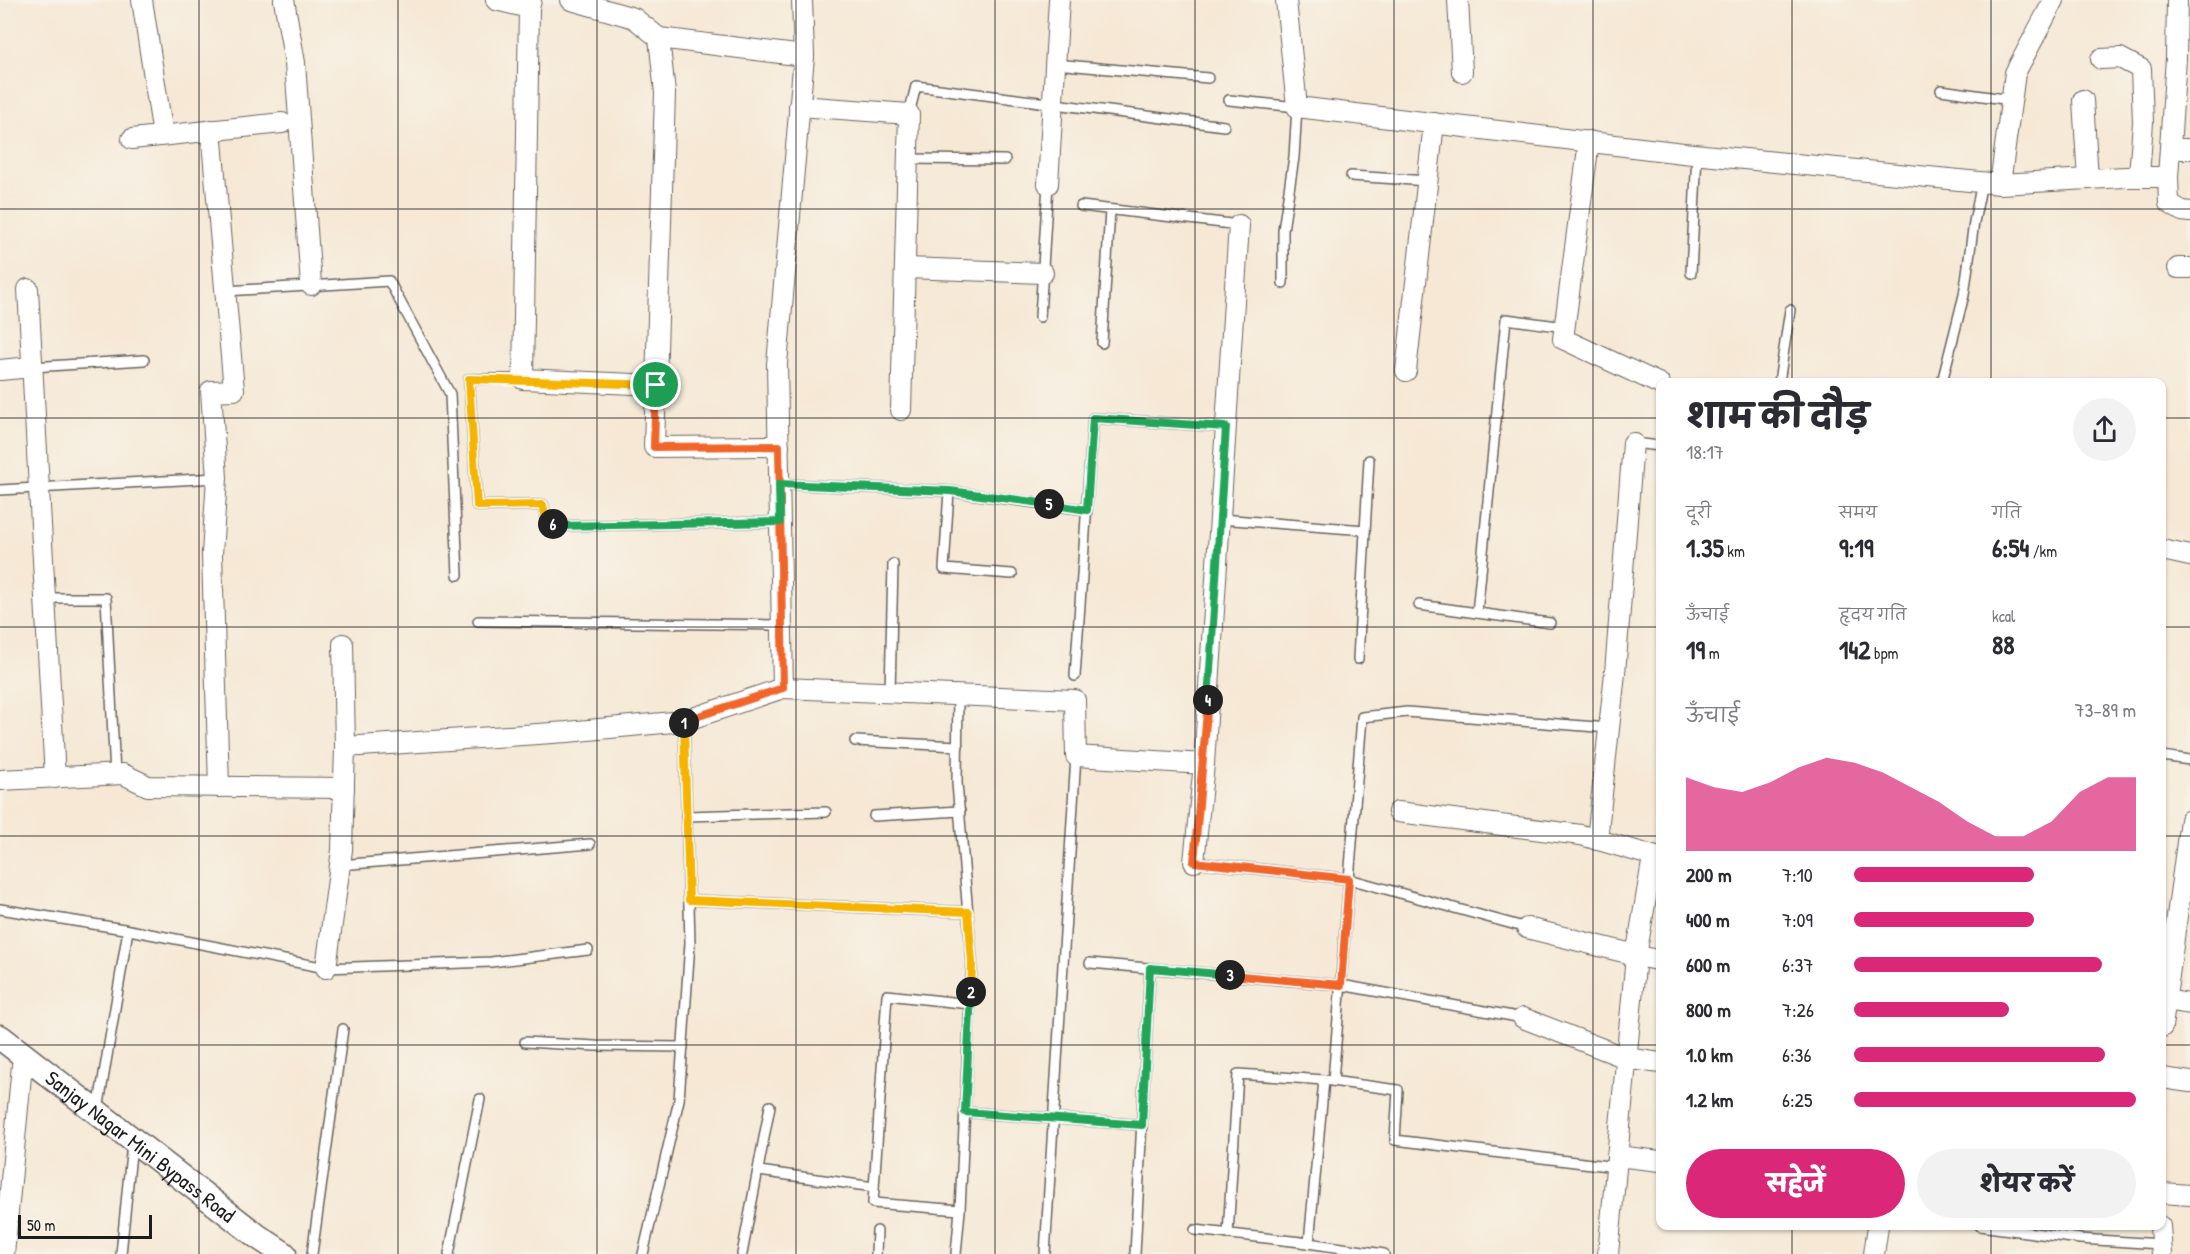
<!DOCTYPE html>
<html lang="hi">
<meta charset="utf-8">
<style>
:root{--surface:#fff;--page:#f2f2f3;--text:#2b2b33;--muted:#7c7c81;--accent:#db2777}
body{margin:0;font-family:"Patrick Hand","Playpen Sans Deva",sans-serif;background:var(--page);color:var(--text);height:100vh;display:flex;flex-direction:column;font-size:22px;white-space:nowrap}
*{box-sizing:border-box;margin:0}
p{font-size:20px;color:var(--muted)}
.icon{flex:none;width:33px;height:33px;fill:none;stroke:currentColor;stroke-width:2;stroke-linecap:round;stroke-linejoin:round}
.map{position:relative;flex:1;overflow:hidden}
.details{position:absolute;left:1656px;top:378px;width:510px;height:852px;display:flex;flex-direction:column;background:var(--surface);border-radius:12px;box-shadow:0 2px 4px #0004}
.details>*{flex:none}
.scale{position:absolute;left:18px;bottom:15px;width:134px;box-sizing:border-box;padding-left:6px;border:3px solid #1c1c1c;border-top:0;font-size:16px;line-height:21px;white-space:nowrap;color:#1c1c1c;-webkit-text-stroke:4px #f7f3e8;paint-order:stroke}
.pin{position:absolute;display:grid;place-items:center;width:51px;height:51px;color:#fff;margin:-26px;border:3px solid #fff;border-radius:50%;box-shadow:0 2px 6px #0007}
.km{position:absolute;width:30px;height:30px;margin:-15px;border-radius:50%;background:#222;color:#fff;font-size:16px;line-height:30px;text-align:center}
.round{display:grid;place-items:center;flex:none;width:63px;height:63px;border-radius:32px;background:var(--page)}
.headline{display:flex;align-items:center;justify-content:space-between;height:102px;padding:0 30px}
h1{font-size:33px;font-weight:800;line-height:45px}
.metrics{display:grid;grid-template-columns:repeat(3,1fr);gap:9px;height:102px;padding:6px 30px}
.metrics div{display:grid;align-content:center}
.metrics b{font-size:26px;font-weight:800}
.metrics small{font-size:16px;font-weight:400}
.metrics p{font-size:16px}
.chart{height:168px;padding:12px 30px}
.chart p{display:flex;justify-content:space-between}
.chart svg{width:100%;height:108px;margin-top:6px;fill:var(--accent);opacity:.7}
.button{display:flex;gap:12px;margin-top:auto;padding:12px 30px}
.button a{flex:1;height:69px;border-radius:36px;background:var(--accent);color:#fff;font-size:24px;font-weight:800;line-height:69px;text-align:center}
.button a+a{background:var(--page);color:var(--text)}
ul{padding:0 30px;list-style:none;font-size:20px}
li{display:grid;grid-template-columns:96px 72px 1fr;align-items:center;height:45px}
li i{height:15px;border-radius:8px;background:var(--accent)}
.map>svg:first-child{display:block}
</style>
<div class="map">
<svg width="2190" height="1254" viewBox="0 0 2190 1254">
<rect width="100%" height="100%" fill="#f7f3e8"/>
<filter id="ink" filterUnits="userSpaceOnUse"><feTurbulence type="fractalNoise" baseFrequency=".0167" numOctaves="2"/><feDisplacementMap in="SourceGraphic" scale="12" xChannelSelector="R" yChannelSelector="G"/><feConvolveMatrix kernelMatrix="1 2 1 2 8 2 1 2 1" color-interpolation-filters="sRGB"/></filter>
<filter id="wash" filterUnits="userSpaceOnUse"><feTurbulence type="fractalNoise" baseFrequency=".008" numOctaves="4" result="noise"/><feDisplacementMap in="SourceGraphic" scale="24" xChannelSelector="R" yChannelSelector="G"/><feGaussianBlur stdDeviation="1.35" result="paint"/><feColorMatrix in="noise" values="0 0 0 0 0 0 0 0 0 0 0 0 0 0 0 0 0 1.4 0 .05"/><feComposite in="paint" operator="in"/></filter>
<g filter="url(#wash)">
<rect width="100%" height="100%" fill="#f6e8d5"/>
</g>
<g filter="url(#ink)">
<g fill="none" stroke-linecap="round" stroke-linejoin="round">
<!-- service casing -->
<g stroke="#68635d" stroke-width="12">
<g id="service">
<path d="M1055,64L1208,78"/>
<path d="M1941,90L2011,100"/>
<path d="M1229,100L1297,107L1294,157L1283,230V283"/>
<path d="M909,114L916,86L1224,126"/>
<path d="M908,159L1005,160"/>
<path d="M1351,176L1428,181"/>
<path d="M1081,206L1239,225"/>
<path d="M1691,273L1697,154"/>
<path d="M225,291L389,281L450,394L458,575"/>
<path d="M1040,317L1048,184"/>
<path d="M1102,343L1110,210"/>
<path d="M32,367L144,360"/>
<path d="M523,379H469L477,506L543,505L546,520L556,526L780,522"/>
<path d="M1779,382L1790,310"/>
<path d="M1942,382L1964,295L1974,222L1982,182"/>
<path d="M1633,443L1660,446"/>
<path d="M779,484L949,491L1087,510"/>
<path d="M0,490L217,478"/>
<path d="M949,491L944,569L1012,574"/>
<path d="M1220,519L1365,530"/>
<path d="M45,598H106L115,775"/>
<path d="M1419,605L1550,623"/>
<path d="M1477,613L1506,319L1565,327"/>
<path d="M478,621L782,625"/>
<path d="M1358,659L1369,460"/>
<path d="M1075,676L1093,418L1226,427"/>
<path d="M890,692L893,564"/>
<path d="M855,741L958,746"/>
<path d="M2162,756L2190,760"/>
<path d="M686,816L826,812"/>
<path d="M874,816L960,811"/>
<path d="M1194,862L1349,879L1527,928"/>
<path d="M340,865L590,844"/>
<path d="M689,900L968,912"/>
<path d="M0,909L124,929L326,968L491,962L588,950"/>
<path d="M1090,963L1341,985L1523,1018"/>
<path d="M525,1042L595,1046L683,1047"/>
<path d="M1333,1081L1362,717L1407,712L1609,728"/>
<path d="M98,1110L128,930"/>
<path d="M965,1112L1142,1125"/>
<path d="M759,1171L874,1187"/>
<path d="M960,1210L873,1203L887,995L970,1004"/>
<path d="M1980,1226L2080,1239L2161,1244"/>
<path d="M1195,1230L1301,1242L1384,1254"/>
<path d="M1228,1234L1238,1074L1324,1080L1398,1090L1395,1140L1616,1167"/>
<path d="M1309,1243L1324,1080"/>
<path d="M121,1254L132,1143"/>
<path d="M312,1254L343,1029"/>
<path d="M449,1254L480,1099"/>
<path d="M643,1254L679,1100L690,943L684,721"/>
<path d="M742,1254L770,1106"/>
<path d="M876,1254L877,1231"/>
<path d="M956,1254L960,1210L972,962L957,783L958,694"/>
<path d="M1045,1254L1076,756"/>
<path d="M1135,1254L1150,968"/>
</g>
</g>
<!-- minor casing -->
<g stroke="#68635d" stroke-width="22">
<g id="minor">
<path d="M142,0L163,135"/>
<path d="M284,0L295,63L311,285"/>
<path d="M496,0L529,8"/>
<path d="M531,0L529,8L523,379L656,385"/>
<path d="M571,0L634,18L659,38L665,93L654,447L779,446"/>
<path d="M1286,0L1297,107L1683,153L2000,184L2125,177H2168"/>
<path d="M1458,0L1462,72"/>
<path d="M2177,0L2176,58L2168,177L2169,203L2182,211L2190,212"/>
<path d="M659,38L804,56"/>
<path d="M2101,59L2120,58L2141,69L2143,122L2139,176"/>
<path d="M2083,100L2088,179"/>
<path d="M799,106L909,114L901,410"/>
<path d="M211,130L234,390L211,391L217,478L212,554L219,787"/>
<path d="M132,139L282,123"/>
<path d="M1589,141L1563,339L1660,384"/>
<path d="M2170,149H2190"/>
<path d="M1048,184L1059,0"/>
<path d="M2000,184L2015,73L2054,0"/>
<path d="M906,268L1043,273"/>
<path d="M2178,268H2190"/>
<path d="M28,289L55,778"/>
<path d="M0,370L32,367"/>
<path d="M1406,371L1434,123"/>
<path d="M2162,550L2190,556"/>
<path d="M783,688L777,364L804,56L802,0"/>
<path d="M345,747L567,732L684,721L783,688L1075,700L1076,756L1204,764"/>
<path d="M0,780L123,774L148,786L344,788"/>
<path d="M1398,812L1581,835L1660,858"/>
<path d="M1597,840L1615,673L1633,443"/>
<path d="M1194,862L1204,764L1239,225"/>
<path d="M1527,928L1660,961"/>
<path d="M326,968L342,850L345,747L343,644"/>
<path d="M2165,1000L2190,1004"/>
<path d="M1523,1018L1626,1058L1660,1063"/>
<path d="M2162,1027L2190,820"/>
<path d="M2162,1078L2190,1082"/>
<path d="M1617,1156L1660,1161"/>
<path d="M2162,1193L2190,1195"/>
<path d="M2160,1226L2162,1254"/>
<path d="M4,1254L23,1055"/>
<path d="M1608,1254L1636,956L1653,857"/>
<path d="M1874,1254L1878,1226"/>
</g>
</g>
<!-- tertiary casing -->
<g stroke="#68635d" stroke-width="27">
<g id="tertiary">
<path id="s1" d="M0,1037L257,1236L284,1254"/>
</g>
</g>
<!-- service -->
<use href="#service" stroke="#fff" stroke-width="9"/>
<!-- minor -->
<use href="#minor" stroke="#fff" stroke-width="20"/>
<!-- tertiary -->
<use href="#tertiary" stroke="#fff" stroke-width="24"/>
</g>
</g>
<g fill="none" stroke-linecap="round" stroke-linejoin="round" filter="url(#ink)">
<!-- split-1 casing -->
<g stroke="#fff" stroke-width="12">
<path id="split-1" d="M656,385L654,447L779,446L783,688L684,721V723"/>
</g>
<!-- split-2 casing -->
<g stroke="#fff" stroke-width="12">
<path id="split-2" d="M684,723L689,900L968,912L972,962L971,992"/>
</g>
<!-- split-3 casing -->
<g stroke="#fff" stroke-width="12">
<path id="split-3" d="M971,992L965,1112L1142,1125L1150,968L1230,975"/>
</g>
<!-- split-4 casing -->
<g stroke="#fff" stroke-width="12">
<path id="split-4" d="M1208,700L1194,862L1349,879L1341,985L1230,975"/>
</g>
<!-- split-5 casing -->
<g stroke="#fff" stroke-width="12">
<path id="split-5" d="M1049,504L1087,510L1093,418L1226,427L1208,700"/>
</g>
<!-- split-6 casing -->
<g stroke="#fff" stroke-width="12">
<path id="split-6" d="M553,524L556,526L780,522L779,484L950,491L1049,504"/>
</g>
<!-- split-7 casing -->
<g stroke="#fff" stroke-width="12">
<path id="split-7" d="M553,524L546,520L543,505L477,506L469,379L656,385"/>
</g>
<!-- split-1 -->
<use href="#split-1" stroke="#f0652b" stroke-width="8"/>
<!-- split-2 -->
<use href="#split-2" stroke="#f5b400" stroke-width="8"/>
<!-- split-3 -->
<use href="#split-3" stroke="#22a559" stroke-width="8"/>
<!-- split-4 -->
<use href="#split-4" stroke="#f0652b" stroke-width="8"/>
<!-- split-5 -->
<use href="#split-5" stroke="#22a559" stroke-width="8"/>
<!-- split-6 -->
<use href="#split-6" stroke="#22a559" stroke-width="8"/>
<!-- split-7 -->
<use href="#split-7" stroke="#f5b400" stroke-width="8"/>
</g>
<!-- grid -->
<path fill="none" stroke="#1c1c1c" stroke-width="1.5" stroke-opacity="0.55" d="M199,0V1254M398,0V1254M597,0V1254M796,0V1254M995,0V1254M1195,0V1254M1394,0V1254M1593,0V1254M1792,0V382M1991,0V382M0,209H2190M0,418H1660M2162,418H2190M0,627H1660M2162,627H2190M0,836H1660M2162,836H2190M0,1045H1660M2162,1045H2190M1792,1226V1254M1991,1226V1254"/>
<g text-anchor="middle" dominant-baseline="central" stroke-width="6" stroke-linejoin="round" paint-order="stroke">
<!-- street labels -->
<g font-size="21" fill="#1c1c1c" stroke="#f7f3e8">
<text stroke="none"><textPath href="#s1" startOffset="178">Sanjay Nagar Mini Bypass Road</textPath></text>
</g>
</g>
</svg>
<div class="scale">50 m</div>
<div class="pin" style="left:656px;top:385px;background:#1e9e55"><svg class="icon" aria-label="arrive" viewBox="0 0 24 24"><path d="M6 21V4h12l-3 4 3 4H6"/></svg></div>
<b class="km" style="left:684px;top:723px">1</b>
<b class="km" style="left:971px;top:992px">2</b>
<b class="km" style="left:1230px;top:975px">3</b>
<b class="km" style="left:1208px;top:700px">4</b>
<b class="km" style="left:1049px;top:504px">5</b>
<b class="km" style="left:553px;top:524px">6</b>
<section class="details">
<div class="headline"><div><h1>शाम की दौड़</h1><p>18:17</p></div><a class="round"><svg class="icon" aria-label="share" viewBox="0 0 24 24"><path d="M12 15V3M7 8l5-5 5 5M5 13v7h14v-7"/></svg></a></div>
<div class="metrics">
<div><p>दूरी</p><b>1.35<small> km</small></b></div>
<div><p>समय</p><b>9:19</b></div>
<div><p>गति</p><b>6:54<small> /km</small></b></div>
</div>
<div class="metrics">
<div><p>ऊँचाई</p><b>19<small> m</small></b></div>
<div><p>हृदय गति</p><b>142<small> bpm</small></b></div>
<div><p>kcal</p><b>88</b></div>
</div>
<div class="chart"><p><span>ऊँचाई</span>73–89 m</p>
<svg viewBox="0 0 160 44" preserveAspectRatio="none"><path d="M0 44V14L10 18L20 20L30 16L40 10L50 6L60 8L70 12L80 18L90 24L100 32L110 38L120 38L130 32L140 20L150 14L160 14V44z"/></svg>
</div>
<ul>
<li><b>200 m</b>7:10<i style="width:64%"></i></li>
<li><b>400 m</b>7:09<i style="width:64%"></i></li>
<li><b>600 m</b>6:37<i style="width:88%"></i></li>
<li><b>800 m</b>7:26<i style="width:55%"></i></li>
<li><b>1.0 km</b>6:36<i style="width:89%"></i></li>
<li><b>1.2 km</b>6:25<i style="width:100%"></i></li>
</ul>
<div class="button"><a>सहेजें</a><a>शेयर करें</a></div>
</section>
</div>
